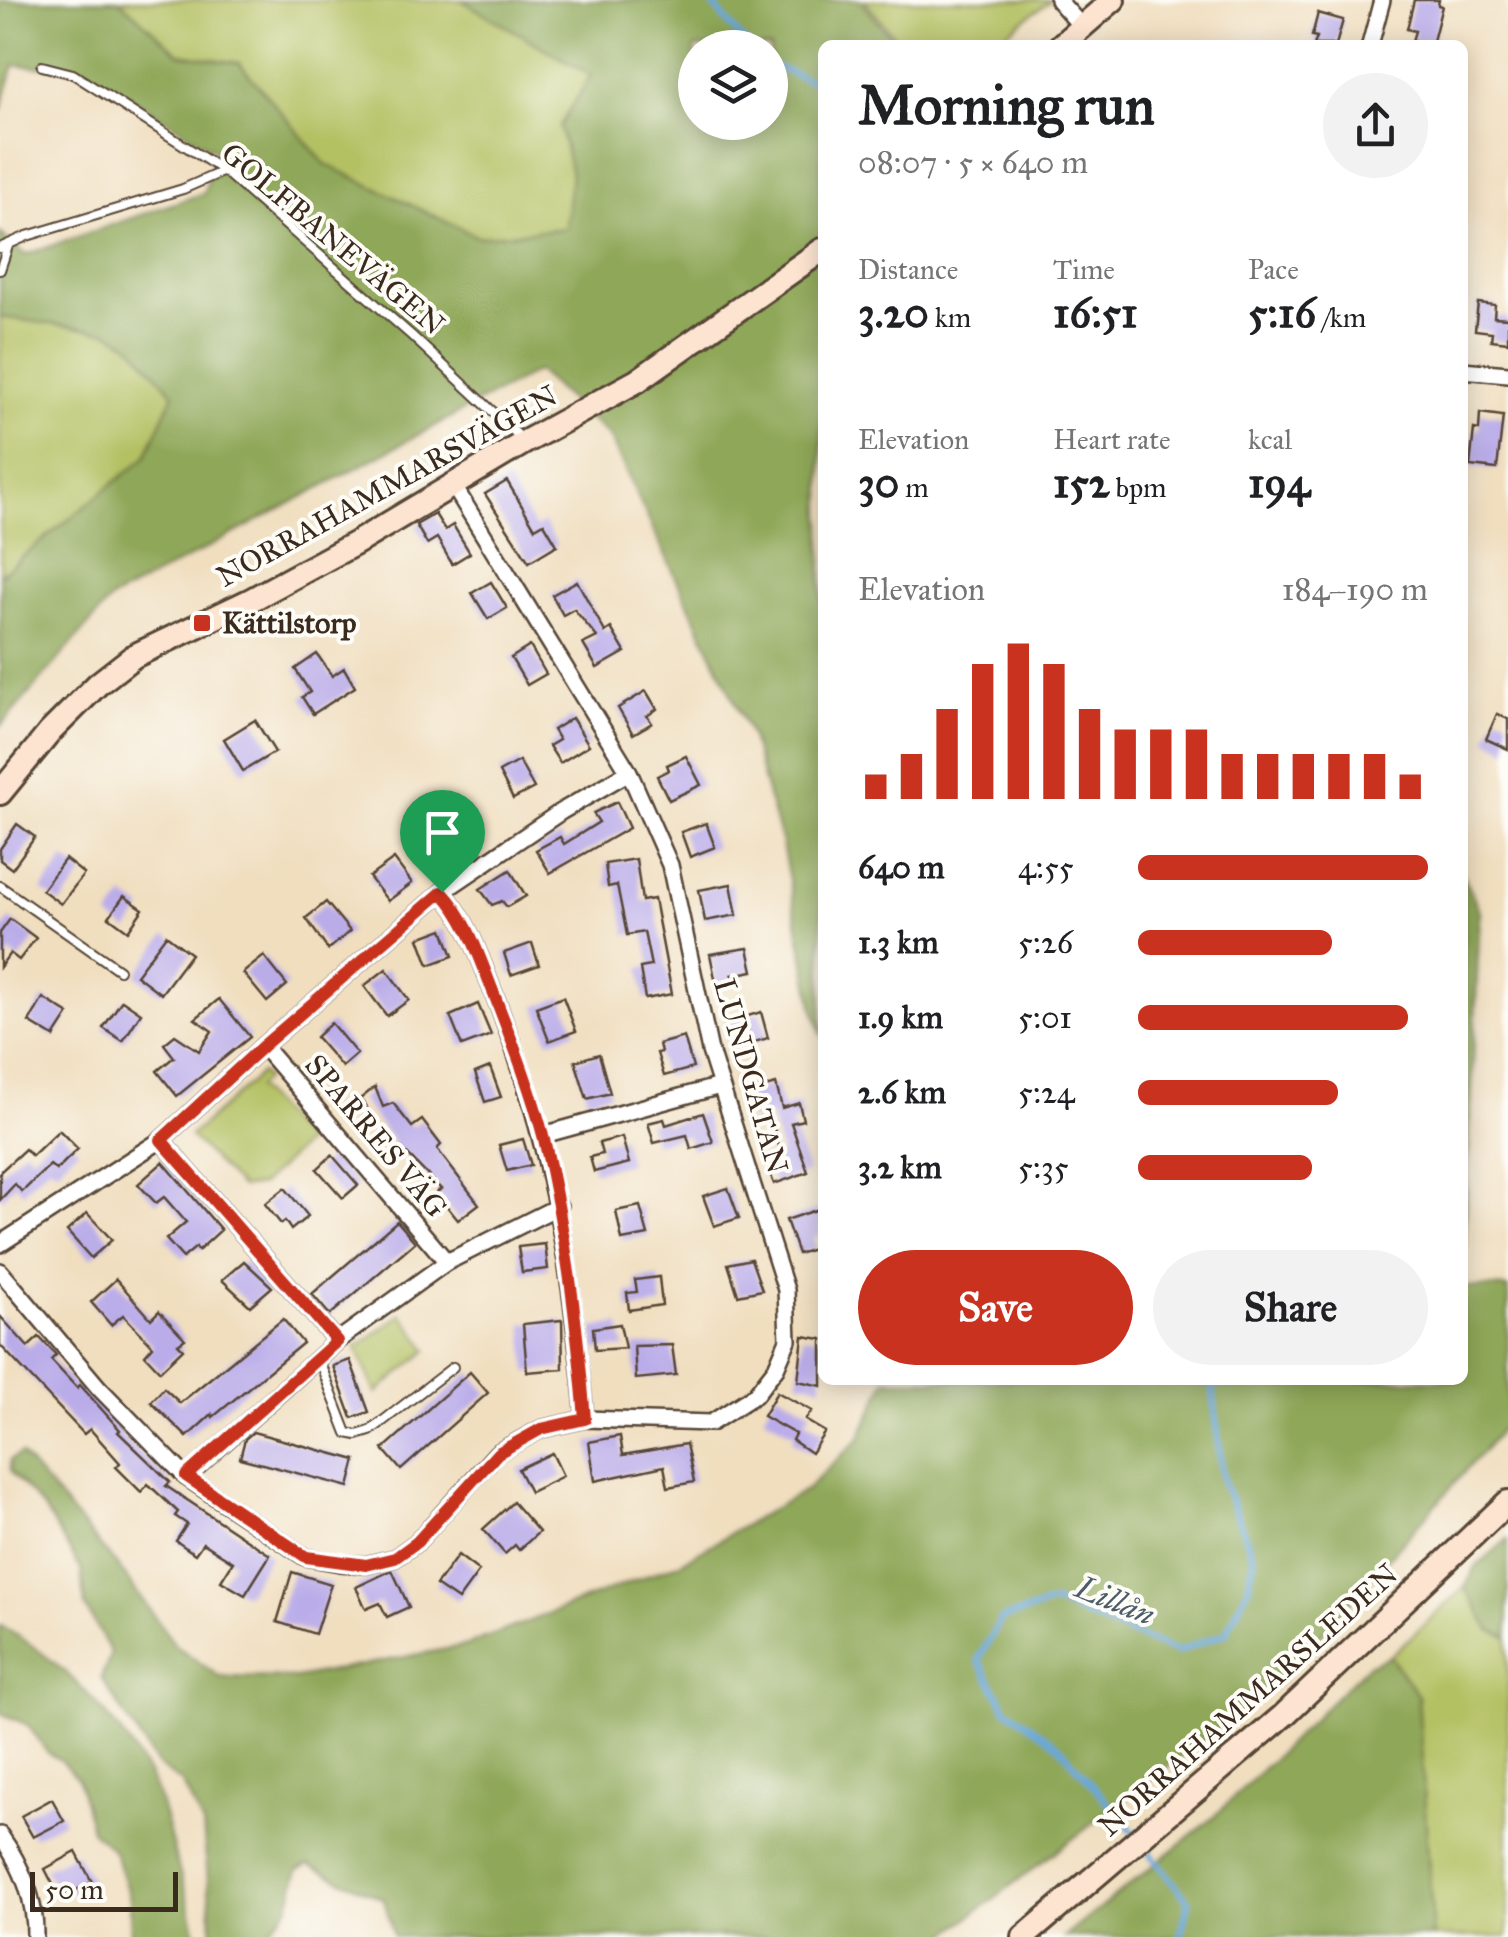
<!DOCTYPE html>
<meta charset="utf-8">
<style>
:root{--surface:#fff;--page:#f2f2f2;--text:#202124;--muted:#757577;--accent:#c8321e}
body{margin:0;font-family:"IM FELL Great Primer",serif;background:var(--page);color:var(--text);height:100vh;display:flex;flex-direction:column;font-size:38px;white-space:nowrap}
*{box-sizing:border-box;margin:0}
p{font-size:32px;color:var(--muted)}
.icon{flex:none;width:55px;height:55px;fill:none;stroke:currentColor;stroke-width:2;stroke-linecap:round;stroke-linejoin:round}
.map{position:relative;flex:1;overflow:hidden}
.sheet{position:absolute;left:818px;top:40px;width:650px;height:1345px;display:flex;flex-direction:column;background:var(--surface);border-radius:15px;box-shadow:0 5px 25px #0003}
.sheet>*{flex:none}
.buttons{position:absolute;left:678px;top:30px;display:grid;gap:20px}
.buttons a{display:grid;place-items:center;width:110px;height:110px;border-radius:50%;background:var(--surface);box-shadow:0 5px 25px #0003;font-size:50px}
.scale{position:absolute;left:30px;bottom:25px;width:148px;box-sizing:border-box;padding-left:10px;border:5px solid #3b2a1e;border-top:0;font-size:28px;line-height:35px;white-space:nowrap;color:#3b2a1e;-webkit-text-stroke:8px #fdfcf7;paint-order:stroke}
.pin{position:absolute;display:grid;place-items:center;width:85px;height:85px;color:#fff;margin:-102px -42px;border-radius:50% 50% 50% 0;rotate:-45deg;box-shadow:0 0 10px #0007}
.pin .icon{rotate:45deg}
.round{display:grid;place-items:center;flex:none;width:105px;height:105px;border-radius:52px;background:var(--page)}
.head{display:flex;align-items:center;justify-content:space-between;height:170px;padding:0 40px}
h1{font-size:55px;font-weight:700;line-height:75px}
.stats{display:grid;grid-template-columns:repeat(3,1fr);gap:15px;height:170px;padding:10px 40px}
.stats div{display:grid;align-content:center}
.stats b{font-size:42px;font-weight:700}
.stats small{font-size:28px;font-weight:400}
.stats p{font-size:28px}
.chart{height:280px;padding:20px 40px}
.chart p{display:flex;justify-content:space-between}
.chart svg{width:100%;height:180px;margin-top:10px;stroke:var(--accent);stroke-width:6}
.button{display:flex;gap:20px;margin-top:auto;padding:20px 40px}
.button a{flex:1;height:115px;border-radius:60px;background:var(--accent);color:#fff;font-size:40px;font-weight:700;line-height:115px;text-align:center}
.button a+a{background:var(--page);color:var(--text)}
ul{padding:0 40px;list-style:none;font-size:32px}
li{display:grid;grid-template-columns:160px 120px 1fr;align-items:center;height:75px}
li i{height:25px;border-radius:12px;background:var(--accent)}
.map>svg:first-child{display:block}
</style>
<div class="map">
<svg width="1508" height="1937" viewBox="0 0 1508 1937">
<rect width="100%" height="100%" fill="#fdfcf7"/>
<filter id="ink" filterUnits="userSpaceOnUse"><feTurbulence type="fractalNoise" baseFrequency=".01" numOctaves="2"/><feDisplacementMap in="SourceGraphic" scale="20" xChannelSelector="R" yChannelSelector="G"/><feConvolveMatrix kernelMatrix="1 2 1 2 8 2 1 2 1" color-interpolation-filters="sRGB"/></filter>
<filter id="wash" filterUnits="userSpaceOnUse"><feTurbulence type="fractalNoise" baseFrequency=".0048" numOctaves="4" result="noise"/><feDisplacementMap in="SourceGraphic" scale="40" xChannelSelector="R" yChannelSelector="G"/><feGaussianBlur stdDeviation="2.25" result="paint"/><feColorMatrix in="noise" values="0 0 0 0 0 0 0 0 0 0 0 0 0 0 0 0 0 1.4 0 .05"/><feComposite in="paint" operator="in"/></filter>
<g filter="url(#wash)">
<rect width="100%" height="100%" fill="#f0debf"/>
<!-- green -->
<g fill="#b4c163" stroke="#787640" stroke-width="2.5">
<path d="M119,0H461L592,76L560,126L571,173L566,228L478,237L325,164L239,63L179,54Z"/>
<path d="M864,0H1051L990,45H902Z"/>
<path d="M0,317L108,332L132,346L174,394L145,458L0,575Z"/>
<path d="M261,1073L266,1078L257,1088L306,1142L261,1185L241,1188L190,1136Z"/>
<path d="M402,1314L428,1350L376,1393L356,1348Z"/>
<path d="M1465,1587L1490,1630L1508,1637V1937H1433L1418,1696L1390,1656Z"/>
</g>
<!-- forest -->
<g fill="#8fa759" stroke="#65683c" stroke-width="2.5" fill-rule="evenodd">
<path d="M0,0H119L179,54L239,63L325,164L478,237L566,228L571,173L560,126L591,75L461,0H860L898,45H822V1036L814,1010L782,844L750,734L609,436L537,371L110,600L0,727V575L145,458L174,394L132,346L108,332L0,317V233L25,255L204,193L217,152L86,69L14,65L0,113ZM695,48H770V122H695Z"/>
<path d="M1463,874L1480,912L1463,1276Z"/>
<path d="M1463,1287L1508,1288V1422L1282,1680L943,1937H394L384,1899L309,1865L298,1870L289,1907L263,1936L213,1937L203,1825L182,1783L157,1765L101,1678L111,1653L85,1606L81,1569L44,1509L10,1471V1460L21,1454L117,1565L175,1645L220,1677L296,1678L467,1645L680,1563L807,1489L859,1439L886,1380H1462Z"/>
<path d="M1508,1539V1637L1490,1630L1465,1587L1477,1566Z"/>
<path d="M0,1625C58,1658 111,1711 145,1769C163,1798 169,1838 179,1870C185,1892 194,1915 195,1937H131L130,1899L114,1851L91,1830L78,1779L60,1760L47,1752L28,1725L0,1713Z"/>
<path d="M1390,1656L1418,1696L1433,1937H1064L1213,1818L1368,1665Z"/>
</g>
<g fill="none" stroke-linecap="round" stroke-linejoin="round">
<!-- stream -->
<g stroke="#69a8db" stroke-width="6">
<path d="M709,0L749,48"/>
<path d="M770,65L822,85"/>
<path d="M1134,1833L1059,1746L1006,1708L978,1660L1001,1619L1054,1603L1177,1652L1226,1633L1248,1588L1254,1558L1223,1482L1213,1389L1223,1380"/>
<path d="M1142,1843L1189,1902L1180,1937"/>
</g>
</g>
<g id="blocks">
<!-- building -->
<g fill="#baace9">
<path d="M1414,0H1439L1438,5L1442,6L1432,45L1412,41L1415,31L1407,29Z"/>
<path d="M1318,13L1343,20L1336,45H1314L1317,37L1312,36Z"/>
<path d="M1478,303L1495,305L1494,317L1508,318V342L1491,340L1492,332L1475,330Z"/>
<path d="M1480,413L1503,416L1497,469L1470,466L1474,429L1479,430Z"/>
<path d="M507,481L535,528L544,523L557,545L529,562L485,494Z"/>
<path d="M435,514L445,530L453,525L470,553L452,564L437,538L427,544L416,525Z"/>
<path d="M577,581L605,632L611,628L625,652L597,668L583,644L597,637L574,609L563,615L552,595Z"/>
<path d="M491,582L507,608L488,619L472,593Z"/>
<path d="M530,646L546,674L527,685L511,658Z"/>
<path d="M317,654L332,676L344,668L355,687L313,714L302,697L310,692L295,669Z"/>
<path d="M646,691L657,709L647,716L652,723L633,734L618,708Z"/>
<path d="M1497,714L1508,719V749L1486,739Z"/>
<path d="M572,718L589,745L560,763L549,746L559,740L553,730Z"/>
<path d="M255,720L275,752L243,771L224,739Z"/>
<path d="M686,756L701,785L669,800L657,776L669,770L667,765Z"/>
<path d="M519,761L534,788L513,799L499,772Z"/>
<path d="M617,802L629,828L550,873L536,850L560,837L564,844L599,822L593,813Z"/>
<path d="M463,805L480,831L461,844L444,818Z"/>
<path d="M706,823L715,847L690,857L681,832Z"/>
<path d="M17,824L35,837L12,869L0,860V849Z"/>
<path d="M65,859L84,874L61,904L42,890Z"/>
<path d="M394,859L412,883L388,901L369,877Z"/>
<path d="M636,859L642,901L654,899L672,994L645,999L640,968L651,966L644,932L627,935L617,885L608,887L605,864Z"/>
<path d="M510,870L526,896L507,907L502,901L492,905L480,889Z"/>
<path d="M731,884L737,915L705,921L699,890Z"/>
<path d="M124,896L143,909L128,931L109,917Z"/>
<path d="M326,902L350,931L328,950L306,918Z"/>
<path d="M10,919L36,938L19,960L10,953L0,967V933Z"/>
<path d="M443,929L453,956L429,965L419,938Z"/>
<path d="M166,935L191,954L161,994L136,975Z"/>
<path d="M532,943L539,965L511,975L504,953Z"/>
<path d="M748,948L753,971L732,975L734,984L717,988L710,954Z"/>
<path d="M264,956L287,985L267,1002L243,973Z"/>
<path d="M386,969L409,1000L387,1016L364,986Z"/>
<path d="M563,997L576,1031L549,1041L536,1007Z"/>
<path d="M43,998L69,1014L54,1037L29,1022Z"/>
<path d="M219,999L250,1037L177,1096L157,1071L174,1057L164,1044L175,1035L199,1051L212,1031L195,1019Z"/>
<path d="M122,1000L141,1013L123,1041L103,1028Z"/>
<path d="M478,1004L491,1035L462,1046L450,1016Z"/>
<path d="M761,1012L768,1038L732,1049L724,1023Z"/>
<path d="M331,1023L357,1054L342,1067L316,1037Z"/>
<path d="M684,1037L693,1068L664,1076L657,1053L661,1052L659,1044Z"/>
<path d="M599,1054L610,1093L587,1099L575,1061Z"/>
<path d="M490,1067L501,1097L485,1102L475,1073Z"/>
<path d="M776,1084L782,1108L799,1103L803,1120L791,1123L808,1172L774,1184L765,1159L781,1153L770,1114L750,1120L743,1093Z"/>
<path d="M375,1087L383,1107L393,1103L412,1127L422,1120L441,1145L437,1149L479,1204L458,1220L436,1193L441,1189L405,1152L398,1156L390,1145L394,1142L360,1099Z"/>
<path d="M703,1113L713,1142L691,1149L687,1135L654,1143L648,1123L664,1119L666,1125Z"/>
<path d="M59,1130L78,1149L56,1170L50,1165L22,1192L15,1184L0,1200V1172L25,1149L32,1156Z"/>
<path d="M622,1137L629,1163L594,1172L590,1157L602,1154L599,1143Z"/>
<path d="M523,1139L531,1165L507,1171L499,1145Z"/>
<path d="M332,1155L358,1185L343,1198L317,1169Z"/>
<path d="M163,1162L221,1230L198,1251L196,1247L183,1258L166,1239L186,1222L164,1197L156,1203L138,1184Z"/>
<path d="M285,1188L308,1216L291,1230L285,1221L281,1224L265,1204Z"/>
<path d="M728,1188L739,1218L714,1226L703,1196Z"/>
<path d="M640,1206L648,1235L622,1240L616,1211Z"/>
<path d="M822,1208V1234L813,1238L817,1248L798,1254L786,1220Z"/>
<path d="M87,1213L112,1240L91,1258L67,1231Z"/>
<path d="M397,1221L415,1242L330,1315L312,1294Z"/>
<path d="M545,1244L548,1269L522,1272L518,1247Z"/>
<path d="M751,1259L762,1290L738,1295L728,1264Z"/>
<path d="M244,1261L272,1287L250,1306L222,1280Z"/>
<path d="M659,1277L662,1305L629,1310L627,1293L637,1292L635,1280Z"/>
<path d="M116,1279L151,1319L159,1311L185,1339L178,1344L183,1349L160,1371L145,1355L153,1346L123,1315L111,1325L91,1302Z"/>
<path d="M0,1316L28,1347L39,1337L56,1355L51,1360L77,1388L80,1385L120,1430L118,1432L170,1482L166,1486L270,1555L245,1595L221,1581L233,1562L203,1543L195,1554L176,1541L187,1524L175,1516L178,1512L148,1484L141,1492L116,1467L120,1463L90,1429L84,1434L0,1345Z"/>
<path d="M283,1319L303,1343L213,1417L212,1414L187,1437L151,1402L164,1388L180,1403Z"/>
<path d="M562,1320L563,1369L527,1372L523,1324Z"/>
<path d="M620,1324L625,1348L595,1350L593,1328Z"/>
<path d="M803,1336L822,1339V1386L798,1381Z"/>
<path d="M672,1345L676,1375L636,1379L634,1346Z"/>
<path d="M350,1360L369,1412L352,1418L333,1366Z"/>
<path d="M470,1372L488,1393L401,1470L383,1449Z"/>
<path d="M777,1392L812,1411L805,1420L825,1432L811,1453L792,1440L795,1434L763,1416Z"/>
<path d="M253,1432L356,1460L349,1487L240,1458L245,1439Z"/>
<path d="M620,1436L623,1455L686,1444L694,1482L668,1487L664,1466L595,1481L589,1442Z"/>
<path d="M552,1453L563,1476L530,1492L518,1469Z"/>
<path d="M513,1502L539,1532L519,1550L515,1545L505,1554L483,1529Z"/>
<path d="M458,1555L479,1571L458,1600L436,1585Z"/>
<path d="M392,1570L409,1607L387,1617L380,1603L366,1609L356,1587Z"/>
<path d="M292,1572L331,1584L315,1634L277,1622Z"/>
<path d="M52,1799L64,1821L33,1837L21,1816Z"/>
<path d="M76,1852L92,1882L60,1898L45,1869Z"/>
</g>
</g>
</g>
<g filter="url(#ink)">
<use href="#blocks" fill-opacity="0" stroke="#564536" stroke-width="2.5"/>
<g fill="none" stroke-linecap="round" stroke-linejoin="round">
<!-- lane casing -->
<g stroke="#564536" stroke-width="12">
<g id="lane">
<path d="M42,66L73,74L224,171L412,336L522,439"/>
<path d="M0,248L27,236L183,189L224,171"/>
<path d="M0,270L8,246"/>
<path d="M0,886L119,970"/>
<path d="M318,1358L347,1433L357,1435L370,1431L453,1367"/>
</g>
</g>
<!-- street casing -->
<g stroke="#564536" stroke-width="20">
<g id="street">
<path d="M1058,0L1082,27"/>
<path d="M1370,45L1382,0"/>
<path d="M1462,370L1508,374"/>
<path d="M442,892C468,919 480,959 494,994C551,1140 571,1264 585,1419"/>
<path d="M263,1046L447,1262"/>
<path d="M543,1135L720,1086"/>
<path d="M161,1140L337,1341"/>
<path d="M0,1244L161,1140L263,1046L442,892L562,811L629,772"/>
<path d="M0,1271L99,1388L186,1477L305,1557L340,1563L366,1565L395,1558L417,1542L497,1453L541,1429L585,1419L711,1423L755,1395L776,1368L788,1340L786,1290L710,1051L670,865L629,772L453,485"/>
<path d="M186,1477L337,1341L447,1262L559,1206"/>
<path d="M0,1835C22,1866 36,1899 35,1937"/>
</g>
</g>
<!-- secondary casing -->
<g stroke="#564536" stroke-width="28">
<g id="secondary">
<path d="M1061,45L1113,0"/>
<path d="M0,793L50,732L98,684L134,656L249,601L356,543L525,442L637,381L822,250"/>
<path d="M1024,1937L1284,1715L1508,1502"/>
</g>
</g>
<!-- lane -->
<use href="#lane" stroke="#fff" stroke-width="8"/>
<!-- street -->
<use href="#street" stroke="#fff" stroke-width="15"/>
<!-- secondary -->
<use href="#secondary" stroke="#fde4d1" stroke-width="22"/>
</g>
</g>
<g fill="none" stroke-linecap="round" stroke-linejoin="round" filter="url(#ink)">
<!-- route casing -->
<g stroke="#fff" stroke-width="20">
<path id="route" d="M442,892C468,919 480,959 494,994C512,1041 531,1089 544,1139C566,1231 577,1324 585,1419L541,1429L498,1453L417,1542L395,1558L366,1565L306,1557L186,1476L337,1341L161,1140L263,1046Z"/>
</g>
<!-- route -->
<use href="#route" stroke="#c8321e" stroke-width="12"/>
</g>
<!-- markers -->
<rect fill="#c8321e" stroke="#fdfcf7" stroke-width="4" x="192" y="613" width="20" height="20" rx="5"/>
<g text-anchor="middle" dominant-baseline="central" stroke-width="8" stroke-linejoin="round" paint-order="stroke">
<!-- street labels -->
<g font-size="30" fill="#3b2a1e" stroke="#fdfcf7">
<text transform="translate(333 239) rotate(40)">GOLFBANEVÄGEN</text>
<text transform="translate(387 486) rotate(-29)">NORRAHAMMARSVÄGEN</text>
<text transform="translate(751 1076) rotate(74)">LUNDGATAN</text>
<text transform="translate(376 1136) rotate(50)">SPARRES VÄG</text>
<text transform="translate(1248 1700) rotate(-42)">NORRAHAMMARSLEDEN</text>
</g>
<!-- poi labels -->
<g font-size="30" font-weight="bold" fill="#3b2a1e" stroke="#fdfcf7" text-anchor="start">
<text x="222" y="623">Kättilstorp</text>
</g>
<!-- water labels -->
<g font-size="32" font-style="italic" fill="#4d5c6a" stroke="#fdfcf7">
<text transform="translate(1115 1601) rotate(22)">Lillån</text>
</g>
</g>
</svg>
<div class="buttons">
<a><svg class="icon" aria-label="layers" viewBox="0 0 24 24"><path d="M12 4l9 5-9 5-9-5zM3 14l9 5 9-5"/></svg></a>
</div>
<div class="scale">50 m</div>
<div class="pin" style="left:442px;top:892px;background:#1e9e55"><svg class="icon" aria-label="arrive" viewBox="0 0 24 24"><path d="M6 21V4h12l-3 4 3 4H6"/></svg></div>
<section class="sheet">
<div class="head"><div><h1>Morning run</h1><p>08:07 · 5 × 640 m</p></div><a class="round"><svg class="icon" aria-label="share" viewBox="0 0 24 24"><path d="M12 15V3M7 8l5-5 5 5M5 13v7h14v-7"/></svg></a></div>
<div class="stats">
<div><p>Distance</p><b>3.20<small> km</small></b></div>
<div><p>Time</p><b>16:51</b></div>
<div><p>Pace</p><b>5:16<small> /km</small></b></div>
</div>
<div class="stats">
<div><p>Elevation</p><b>30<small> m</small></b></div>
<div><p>Heart rate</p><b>152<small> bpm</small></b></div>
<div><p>kcal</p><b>194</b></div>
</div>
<div class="chart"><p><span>Elevation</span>184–190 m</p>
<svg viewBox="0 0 160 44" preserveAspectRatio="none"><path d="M5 44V38M15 44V33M25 44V22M35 44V11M45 44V6M55 44V11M65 44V22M75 44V27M85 44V27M95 44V27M105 44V33M115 44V33M125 44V33M135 44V33M145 44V33M155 44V38"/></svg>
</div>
<ul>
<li><b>640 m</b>4:55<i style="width:100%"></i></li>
<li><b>1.3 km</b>5:26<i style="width:67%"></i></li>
<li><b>1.9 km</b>5:01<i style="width:93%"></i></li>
<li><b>2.6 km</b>5:24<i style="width:69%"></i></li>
<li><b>3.2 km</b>5:35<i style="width:60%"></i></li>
</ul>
<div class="button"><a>Save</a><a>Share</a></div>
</section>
</div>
